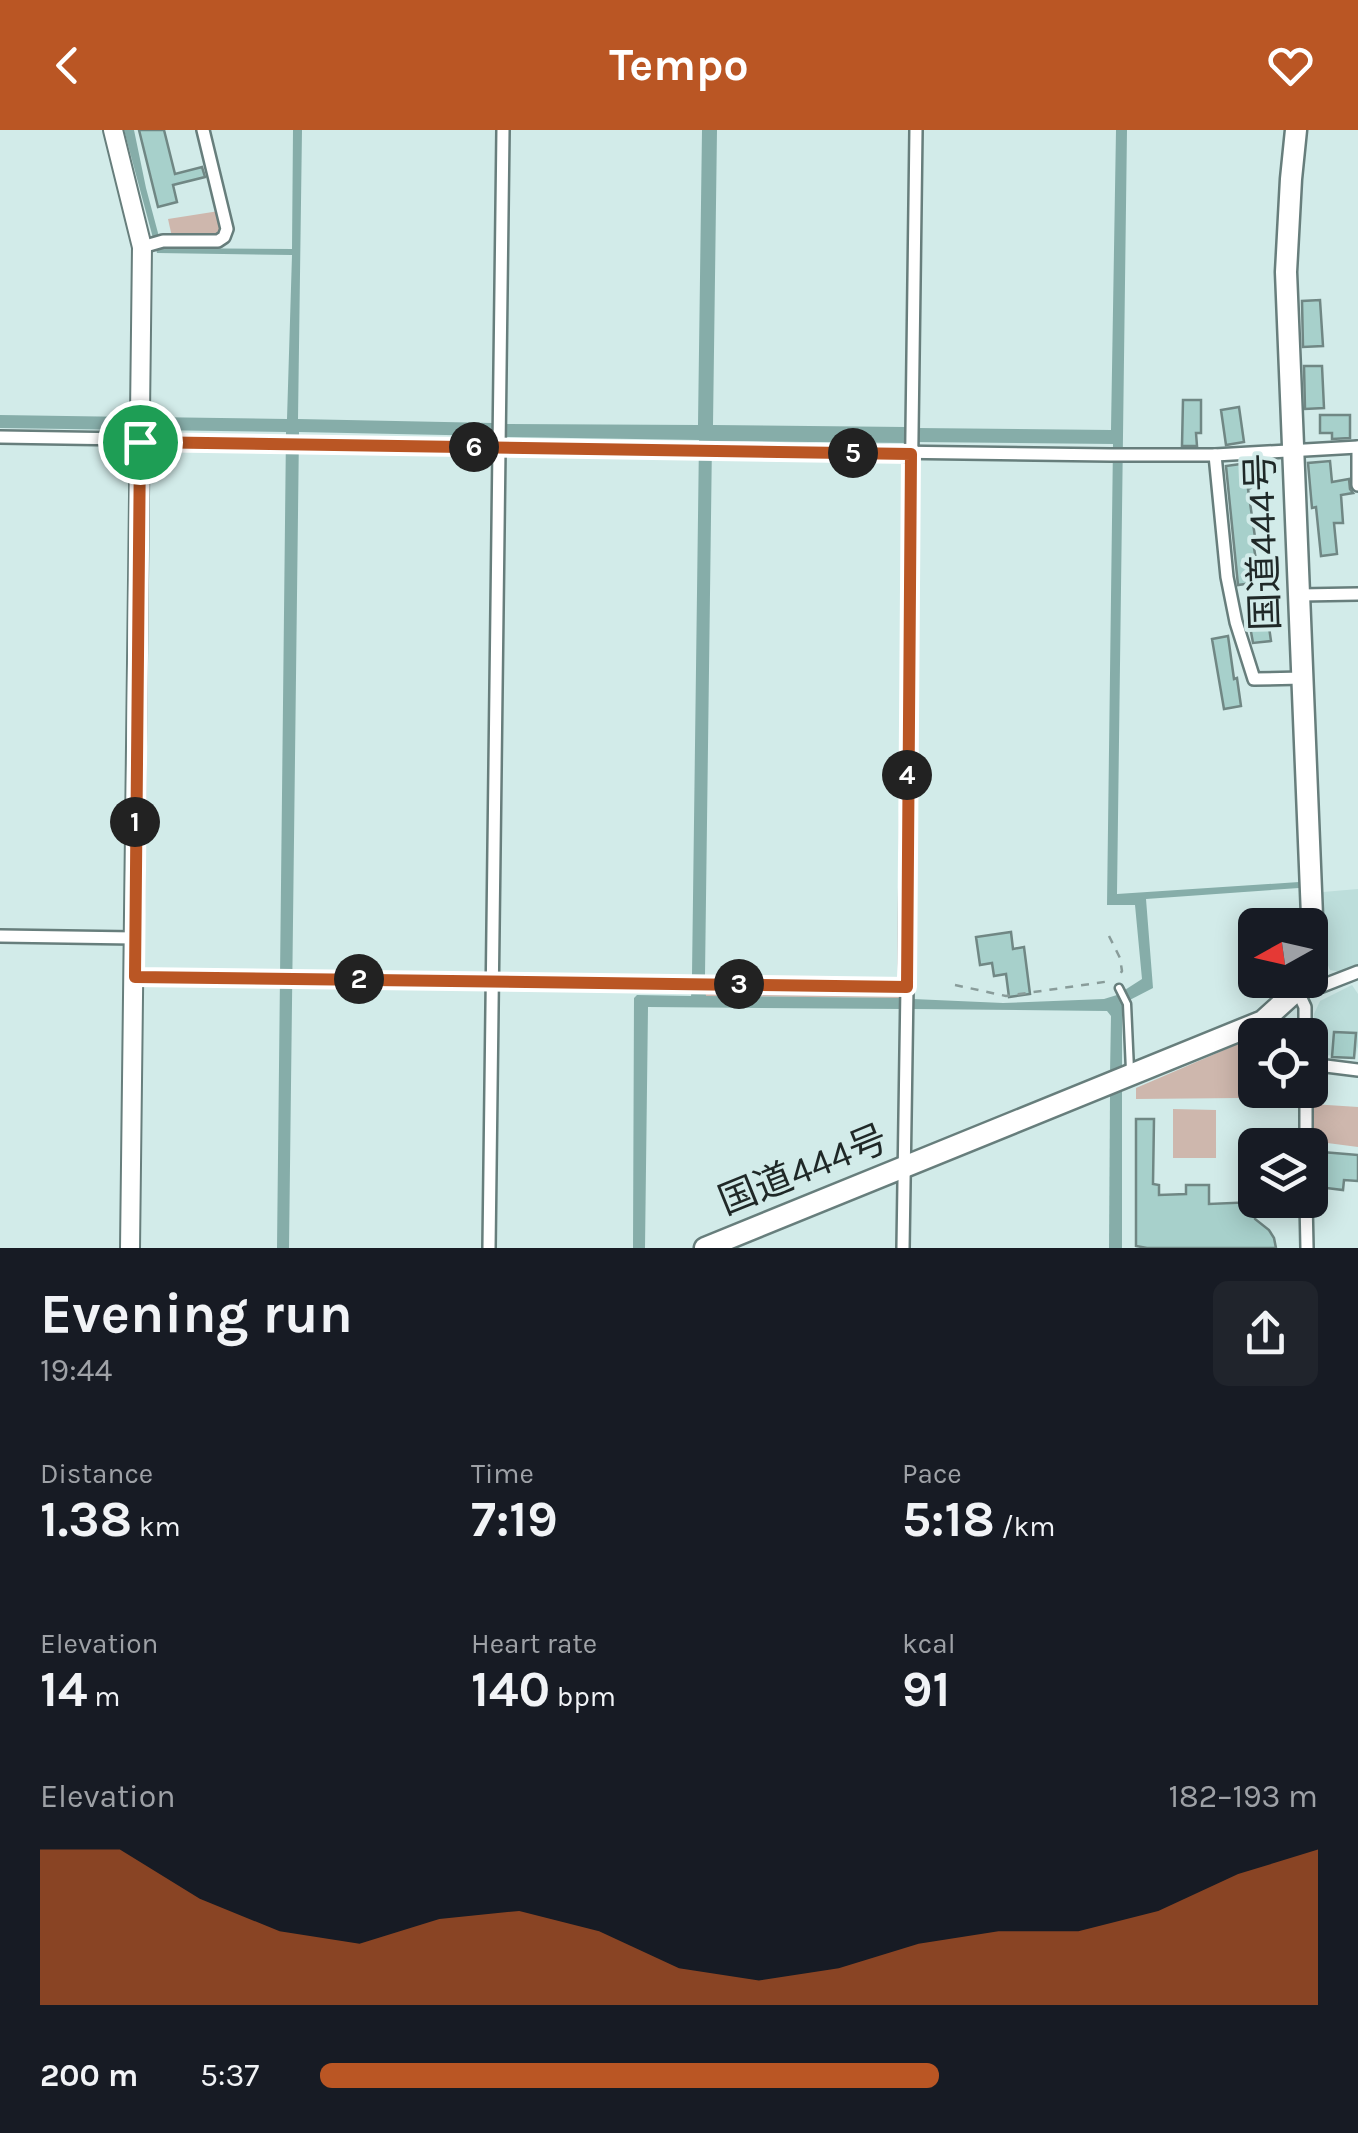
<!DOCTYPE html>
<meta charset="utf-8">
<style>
:root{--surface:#171b24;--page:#20242c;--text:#f1f3f6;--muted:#9ea1a6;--accent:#ba5624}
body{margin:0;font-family:Karla,"Noto Sans JP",sans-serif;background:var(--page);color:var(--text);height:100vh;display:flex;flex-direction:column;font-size:38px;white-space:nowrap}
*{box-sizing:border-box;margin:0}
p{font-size:32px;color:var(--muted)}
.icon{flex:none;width:55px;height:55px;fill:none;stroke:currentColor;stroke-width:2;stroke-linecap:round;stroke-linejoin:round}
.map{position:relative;height:1118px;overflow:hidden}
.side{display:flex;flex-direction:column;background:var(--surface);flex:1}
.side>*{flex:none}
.needle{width:65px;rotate:262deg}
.controls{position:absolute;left:1238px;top:778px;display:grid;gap:20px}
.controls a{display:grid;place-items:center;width:90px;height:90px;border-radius:15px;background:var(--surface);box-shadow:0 5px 25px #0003;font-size:50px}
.pin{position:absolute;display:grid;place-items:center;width:85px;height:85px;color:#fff;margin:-42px;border:5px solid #fff;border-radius:50%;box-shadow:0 2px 10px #0007}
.km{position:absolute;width:50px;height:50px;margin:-25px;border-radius:50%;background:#222;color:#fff;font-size:28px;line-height:50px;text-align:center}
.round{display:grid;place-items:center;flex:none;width:105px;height:105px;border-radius:15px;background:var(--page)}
.overview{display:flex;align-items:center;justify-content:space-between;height:170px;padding:0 40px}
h1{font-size:55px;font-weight:700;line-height:75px}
.figures{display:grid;grid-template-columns:repeat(3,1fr);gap:15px;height:170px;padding:10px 40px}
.figures div{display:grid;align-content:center}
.figures b{font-size:50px;font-weight:700}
.figures small{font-size:28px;font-weight:400}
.figures p{font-size:28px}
.chart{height:280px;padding:20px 40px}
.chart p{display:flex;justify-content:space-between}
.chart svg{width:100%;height:180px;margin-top:10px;fill:var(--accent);opacity:.7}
ul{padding:0 40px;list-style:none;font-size:32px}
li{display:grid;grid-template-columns:160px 120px 1fr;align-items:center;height:75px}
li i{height:25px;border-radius:12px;background:var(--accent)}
header{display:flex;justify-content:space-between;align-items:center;height:130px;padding:0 40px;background:var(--accent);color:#fff;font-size:45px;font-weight:700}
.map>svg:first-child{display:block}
</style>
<header><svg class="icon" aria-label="back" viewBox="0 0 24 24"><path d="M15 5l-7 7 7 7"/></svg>Tempo<svg class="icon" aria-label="heart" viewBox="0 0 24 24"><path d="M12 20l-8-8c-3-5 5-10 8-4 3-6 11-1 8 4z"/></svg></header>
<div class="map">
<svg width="1358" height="1118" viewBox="0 0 1358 1118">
<rect width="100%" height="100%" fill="#d2ebe9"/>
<!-- built -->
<g fill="#bddedb">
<path d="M1358,759V837L1347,843L1330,840L1324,826L1323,762Z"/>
<path d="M1352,855L1358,864V916L1355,929L1312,923L1314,884L1320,871Z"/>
<path d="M1255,908V960H1297V968H1240L1238,914Z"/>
</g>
<!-- green -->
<g fill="#ceb7ad">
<path d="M219,81L224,97L218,107H172L168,89Z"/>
<path d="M705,859L899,862L901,868L705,866Z"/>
<path d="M1238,914L1240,968L1136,969V958Z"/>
<path d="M1312,974L1358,977V1017L1312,1011Z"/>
<path d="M1173,979L1216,980V1028H1173Z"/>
</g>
<!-- water -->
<g fill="#86ada9">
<path d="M124,0H134L146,58L162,118L292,119L293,0H302L298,289L493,293L494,306L299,302L289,1118H277L286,302L149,300V287L287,289L292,125L157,123Z"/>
<path d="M702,0H717L713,295L905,297L907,313L712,311L705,845H692L699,310L504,307V294L698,295Z"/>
<path d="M1116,0H1127L1117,764L1299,752V758L1146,769L1153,858L1122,874V940L1110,944L1111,886L1107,881L913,879V869L1003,873L1104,869L1117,865L1142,849L1135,775H1107L1113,314L916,312L917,298L1111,300Z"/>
<path d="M0,285L133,287V300L0,298Z"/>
<path d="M692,858L705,859L706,866L901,868V879L648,877L645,1118H633L634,868L637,865L691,866Z"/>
<path d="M1122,961V1118H1109L1110,966Z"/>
</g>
<!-- building -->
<g fill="#a7d0cb" stroke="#708784" stroke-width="2.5">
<path d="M139,0H164L175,44L202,37L205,47L173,55L177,72L158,77Z"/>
<path d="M1320,170L1323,216L1303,217L1302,171Z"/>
<path d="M1304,236H1322L1324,278L1305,279Z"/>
<path d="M1183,270H1201V303H1196L1197,316H1182Z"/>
<path d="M1239,277L1244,312L1226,315L1221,280Z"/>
<path d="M1320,285H1350V308L1332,309V303H1320Z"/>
<path d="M1330,331L1332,352L1349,349L1350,359L1353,363L1341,365L1343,393H1334L1337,424L1321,426L1316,377L1312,378L1308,333Z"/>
<path d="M1248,333L1251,358L1248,359L1255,407H1252L1260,452L1238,455L1226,336Z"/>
<path d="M1267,483L1271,511L1253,513L1248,485Z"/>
<path d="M1228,506L1234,549L1237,548L1241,576L1224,579L1212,509Z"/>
<path d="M1011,802L1013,819L1024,817L1030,864L1009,867L1006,844L994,846L992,833L980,835L976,807Z"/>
<path d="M1334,902L1356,903L1354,928L1332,927Z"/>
<path d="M1136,989H1154L1153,1054L1159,1055V1065L1186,1064V1055H1209V1074L1255,1072V1089L1269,1100L1274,1108L1276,1118H1147L1136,1116Z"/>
<path d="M1322,1022L1358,1025V1051L1344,1050L1343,1060L1318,1057Z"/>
</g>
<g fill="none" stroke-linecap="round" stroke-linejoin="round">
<!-- lane casing -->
<g stroke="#677e7c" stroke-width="11">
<path id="lane" d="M1119,858L1127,874L1130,940"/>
</g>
<!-- street casing -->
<g stroke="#677e7c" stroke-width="16">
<g id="street">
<path d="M142,117L163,111H218L224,107L227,99L203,0"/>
<path d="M0,307L128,309L140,312L1110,325H1215L1358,317"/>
<path d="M1358,317V355"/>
<path d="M1215,325L1227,447L1236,492L1254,549L1303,548"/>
<path d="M1300,465L1358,464"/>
<path d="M0,806L134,808"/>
<path d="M135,847L907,857L903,1118"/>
<path d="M907,857L905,833L916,0"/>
<path d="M1305,905V877L1297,860L1322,856L1358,842"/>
<path d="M1310,934L1358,940"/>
<path d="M1306,960V1015"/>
<path d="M1306,1070L1307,1118"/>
<path d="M489,1118L503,0"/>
</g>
</g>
<!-- secondary casing -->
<g stroke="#677e7c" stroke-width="22">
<path id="secondary" d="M113,0L142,117L130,1118"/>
</g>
<!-- highway casing -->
<g stroke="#677e7c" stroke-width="25">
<g id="highway">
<path d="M1296,0L1291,49L1286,142L1312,786L1310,823"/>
<path d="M705,1118L1263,891L1297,860L1301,850"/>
</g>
</g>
<!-- path -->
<g stroke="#899c9a" stroke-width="2.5" stroke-dasharray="8 8" stroke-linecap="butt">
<path d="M1109,806L1120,828L1122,841L1117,849"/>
<path d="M955,855L1006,866L1111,851"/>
</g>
<!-- lane -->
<use href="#lane" stroke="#fff" stroke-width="6"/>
<!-- street -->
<use href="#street" stroke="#fff" stroke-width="11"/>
<!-- secondary -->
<use href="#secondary" stroke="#fff" stroke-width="18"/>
<!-- highway -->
<use href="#highway" stroke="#fff" stroke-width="20"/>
</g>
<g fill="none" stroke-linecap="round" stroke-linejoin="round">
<!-- route casing -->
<g stroke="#fff" stroke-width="20">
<path id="route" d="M140,312L911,324L907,857L135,847Z"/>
</g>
<!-- route -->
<use href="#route" stroke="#ba5624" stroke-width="12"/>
</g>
<g text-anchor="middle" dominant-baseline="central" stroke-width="8" stroke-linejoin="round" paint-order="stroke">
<!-- street labels -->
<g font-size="38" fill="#1f2827" stroke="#d2ebe9">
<text transform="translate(1263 412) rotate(-92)">国道444号</text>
<text transform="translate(803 1040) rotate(-22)">国道444号</text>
</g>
</g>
</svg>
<div class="controls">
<a><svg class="needle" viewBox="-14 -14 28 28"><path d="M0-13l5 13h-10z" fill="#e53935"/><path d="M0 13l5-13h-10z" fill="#9ea1a6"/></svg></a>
<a><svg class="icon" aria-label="locate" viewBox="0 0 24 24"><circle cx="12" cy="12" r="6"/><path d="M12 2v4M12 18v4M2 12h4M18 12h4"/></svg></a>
<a><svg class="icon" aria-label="layers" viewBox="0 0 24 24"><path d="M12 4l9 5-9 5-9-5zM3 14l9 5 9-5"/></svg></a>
</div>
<div class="pin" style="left:140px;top:312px;background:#1e9e55"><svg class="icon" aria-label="arrive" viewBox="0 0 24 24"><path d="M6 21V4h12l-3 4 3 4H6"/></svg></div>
<b class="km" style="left:135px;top:692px">1</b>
<b class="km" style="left:359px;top:849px">2</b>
<b class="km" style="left:739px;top:854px">3</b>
<b class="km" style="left:907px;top:645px">4</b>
<b class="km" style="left:853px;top:323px">5</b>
<b class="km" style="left:474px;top:317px">6</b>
</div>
<section class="side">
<div class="overview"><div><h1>Evening run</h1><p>19:44</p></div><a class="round"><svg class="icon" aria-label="share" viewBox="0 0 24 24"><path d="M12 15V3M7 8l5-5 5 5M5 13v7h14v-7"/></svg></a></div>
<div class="figures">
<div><p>Distance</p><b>1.38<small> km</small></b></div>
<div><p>Time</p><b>7:19</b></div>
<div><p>Pace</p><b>5:18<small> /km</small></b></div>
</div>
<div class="figures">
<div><p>Elevation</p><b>14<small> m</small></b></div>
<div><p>Heart rate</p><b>140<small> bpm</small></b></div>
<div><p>kcal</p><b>91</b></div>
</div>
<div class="chart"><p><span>Elevation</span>182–193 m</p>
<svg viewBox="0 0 160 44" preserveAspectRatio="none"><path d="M0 44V6L10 6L20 18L30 26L40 29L50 23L60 21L70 26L80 35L90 38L100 35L110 29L120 26L130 26L140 21L150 12L160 6V44z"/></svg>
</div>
<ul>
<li><b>200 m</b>5:37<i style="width:62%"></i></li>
</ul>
</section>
